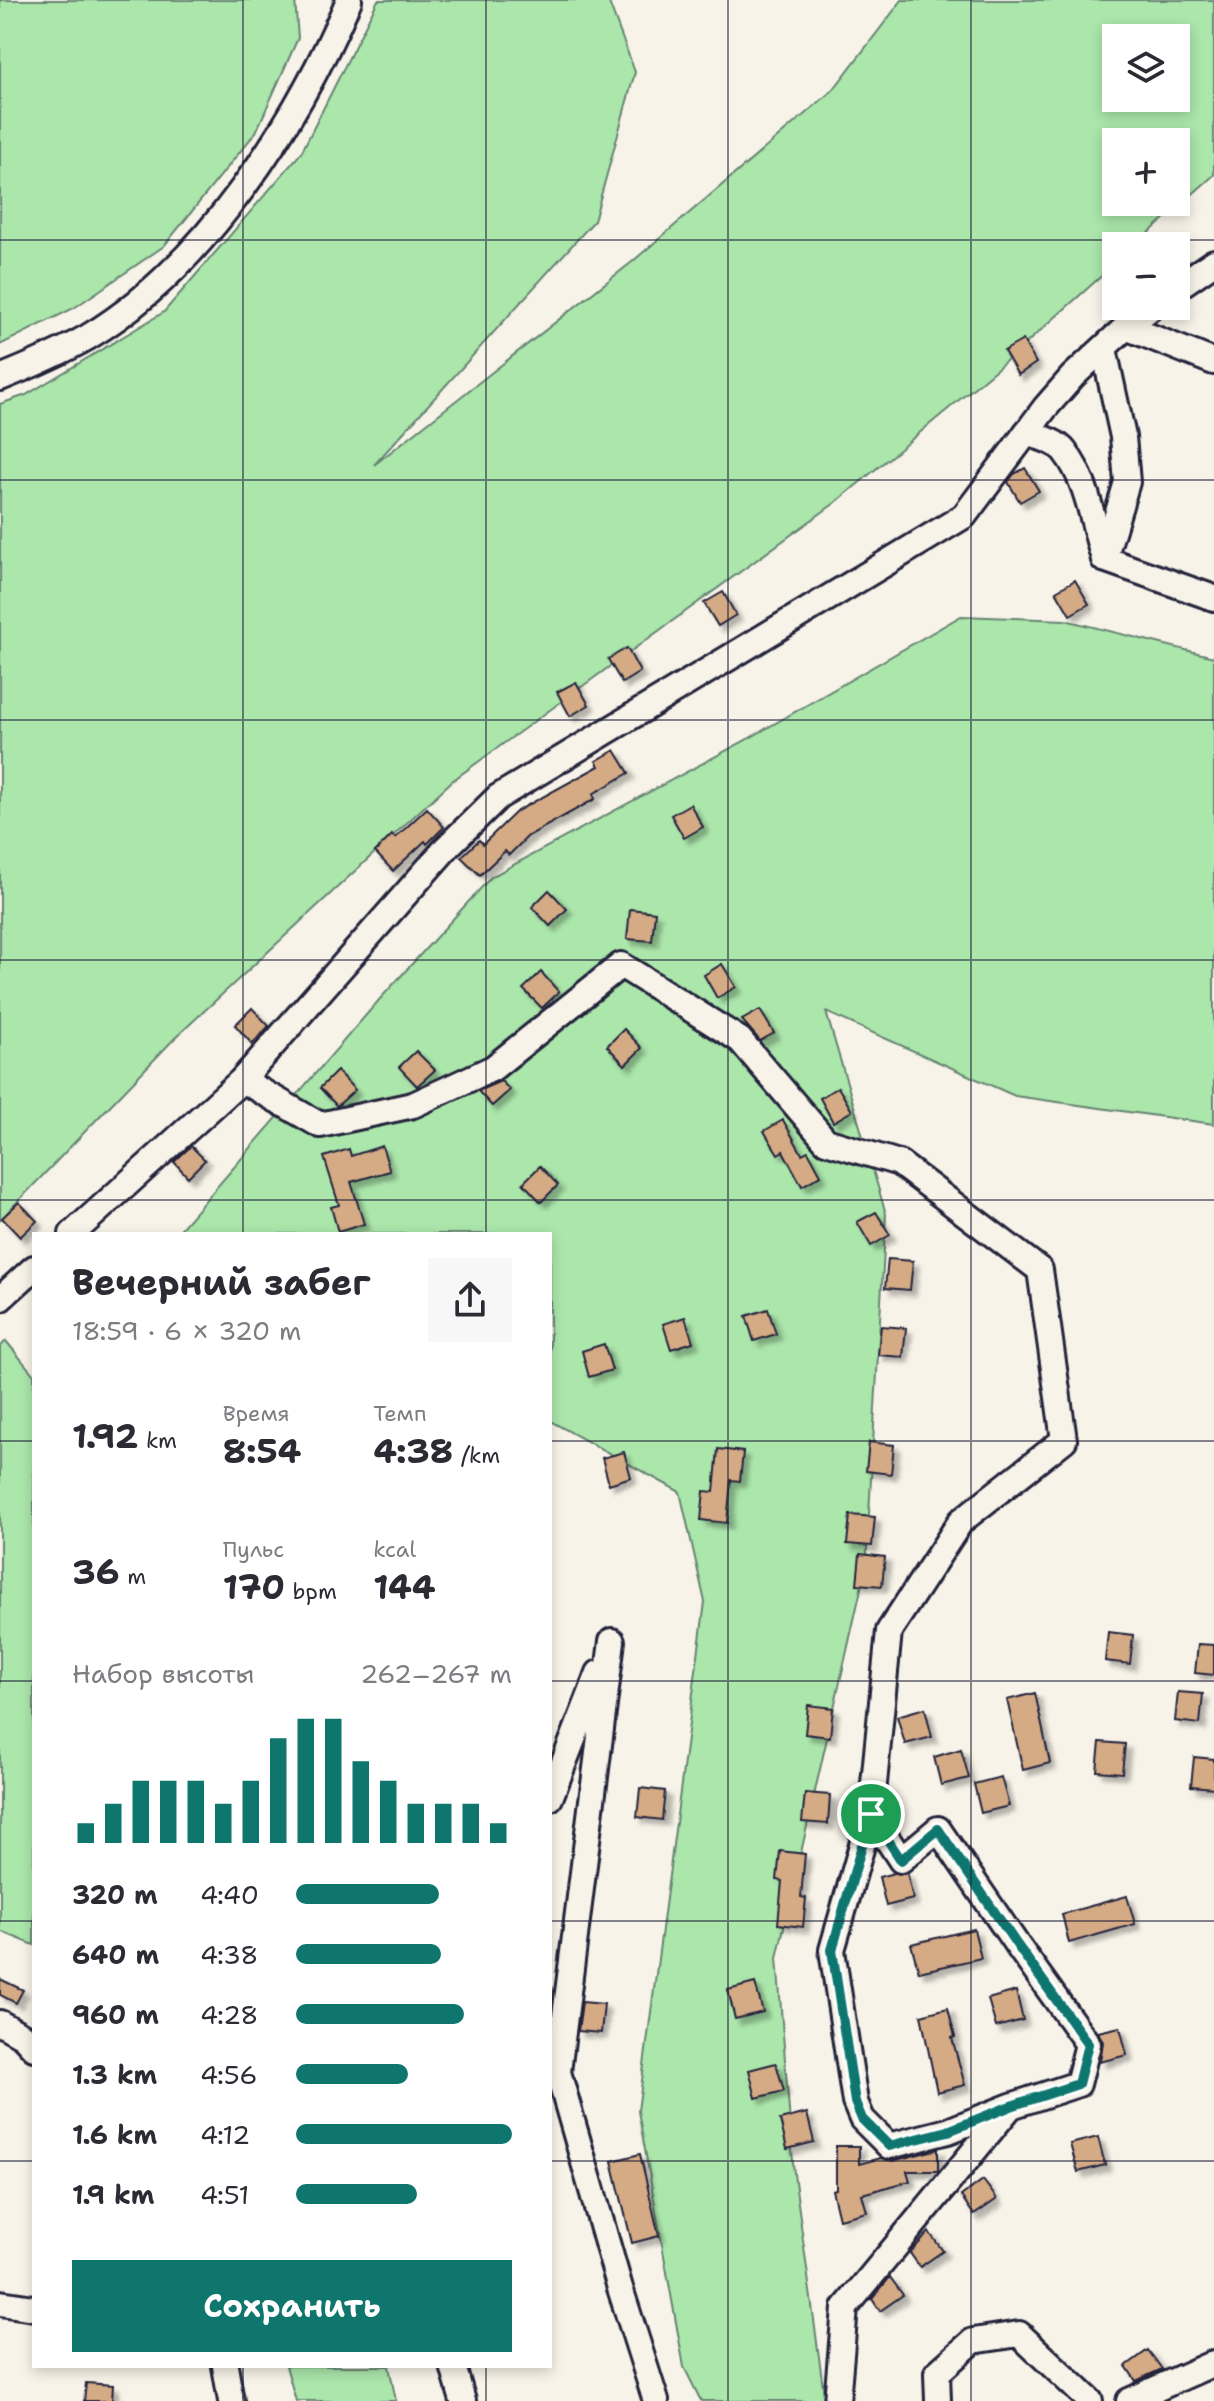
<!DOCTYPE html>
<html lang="ru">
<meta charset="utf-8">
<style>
:root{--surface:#fff;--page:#f7f7f7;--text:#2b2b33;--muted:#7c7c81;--accent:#0f766e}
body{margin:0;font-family:"Shantell Sans",sans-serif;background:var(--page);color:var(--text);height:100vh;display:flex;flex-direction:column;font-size:30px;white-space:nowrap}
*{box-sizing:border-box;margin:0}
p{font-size:26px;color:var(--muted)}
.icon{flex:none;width:44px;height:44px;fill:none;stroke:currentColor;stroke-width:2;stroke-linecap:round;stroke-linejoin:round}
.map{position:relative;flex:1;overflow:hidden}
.sheet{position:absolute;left:32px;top:1232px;width:520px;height:1136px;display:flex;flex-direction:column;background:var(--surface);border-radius:0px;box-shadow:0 4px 12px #0003}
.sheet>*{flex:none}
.fabs{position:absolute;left:1102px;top:24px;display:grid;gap:16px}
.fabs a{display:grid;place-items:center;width:88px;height:88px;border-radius:0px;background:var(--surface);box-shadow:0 4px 12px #0003;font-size:40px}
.pin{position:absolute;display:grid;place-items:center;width:68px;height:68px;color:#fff;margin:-34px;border:4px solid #fff;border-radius:50%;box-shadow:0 2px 8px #0007}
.round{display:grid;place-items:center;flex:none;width:84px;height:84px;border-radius:0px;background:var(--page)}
.summary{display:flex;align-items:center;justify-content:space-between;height:136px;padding:0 40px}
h1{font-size:36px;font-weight:700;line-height:60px}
.metrics{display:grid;grid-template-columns:repeat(3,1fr);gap:12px;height:136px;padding:8px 40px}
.metrics div{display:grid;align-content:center}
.metrics b{font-size:34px;font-weight:700}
.metrics small{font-size:22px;font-weight:400}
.metrics p{font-size:22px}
.chart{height:224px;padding:16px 40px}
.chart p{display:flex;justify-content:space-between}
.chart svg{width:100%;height:144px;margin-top:8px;stroke:var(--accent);stroke-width:6}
.cta{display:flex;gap:16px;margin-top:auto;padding:16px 40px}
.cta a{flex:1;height:92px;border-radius:0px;background:var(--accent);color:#fff;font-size:32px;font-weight:700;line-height:92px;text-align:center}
ul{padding:0 40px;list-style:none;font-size:26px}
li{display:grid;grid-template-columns:128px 96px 1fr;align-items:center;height:60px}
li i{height:20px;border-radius:10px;background:var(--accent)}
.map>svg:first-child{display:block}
</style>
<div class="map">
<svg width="1214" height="2401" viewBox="0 0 1214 2401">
<defs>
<filter id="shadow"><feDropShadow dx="5.5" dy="5.5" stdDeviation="2" flood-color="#0004"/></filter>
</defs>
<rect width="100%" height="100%" fill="#f7f3e8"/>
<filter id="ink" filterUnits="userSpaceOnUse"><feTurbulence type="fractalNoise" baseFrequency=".0125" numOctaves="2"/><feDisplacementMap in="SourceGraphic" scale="16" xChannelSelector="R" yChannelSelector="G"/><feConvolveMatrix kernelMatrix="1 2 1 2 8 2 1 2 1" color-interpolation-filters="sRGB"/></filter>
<g filter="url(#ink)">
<!-- green -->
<g fill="#abe6ab" stroke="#668473" stroke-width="2" fill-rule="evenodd">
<path d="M0,0H295L298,38L256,132L164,246L74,308L0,345Z"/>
<path d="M378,0H608L635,72L594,221L374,465L632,262L833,90L902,0H1214V175L1134,246H1116V263L1012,356L835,503L452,781L174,1039L0,1220V404L26,395L164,312L301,153ZM1116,38H1176V98H1116ZM1116,142H1176V202H1116Z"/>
<path d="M961,616L1065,620L1214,657V1124L1015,1096L826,1012L886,1214L866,1567L777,1958L794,2174L825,2401H701L684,2367L638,2111L705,1602L680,1492L550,1421V1234H176L380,999L491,877L748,739Z"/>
<path d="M6,1341L34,1375V1945L0,1931V1347Z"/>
<path d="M286,2366H389L396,2401H296Z"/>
</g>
<!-- building -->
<g fill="#d5ab86" stroke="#22223b" stroke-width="2" filter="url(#shadow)">
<path d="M1023,340L1036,363L1018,375L1004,351Z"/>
<path d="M1025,468L1039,491L1020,502L1008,482L1014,474Z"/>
<path d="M1075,580L1089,604L1070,615L1056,591Z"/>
<path d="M723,592L736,615L718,626L704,603Z"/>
<path d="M627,648L640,672L622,683L608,659Z"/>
<path d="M576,682L589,705L570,716L557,692Z"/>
<path d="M615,750L629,773L593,794L595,799L528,836L509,855L505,851L480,875L461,857L479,840L483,844L517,811L599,766L596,761Z"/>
<path d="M690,804L703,827L684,838L671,815Z"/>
<path d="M427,808L444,827L427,844L425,841L393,871L375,852L392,835L395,838Z"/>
<path d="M549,890L567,909L550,926L532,907Z"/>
<path d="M630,909L655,912L652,941L627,939Z"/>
<path d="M722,964L736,987L717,998L704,975Z"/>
<path d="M541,972L559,992L542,1008L523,989Z"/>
<path d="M252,1008L269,1026L252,1044L235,1025Z"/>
<path d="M760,1010L774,1033L760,1041L742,1020Z"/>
<path d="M624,1029L642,1048L625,1065L607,1046Z"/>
<path d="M416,1051L435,1070L417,1086L399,1067Z"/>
<path d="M337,1071L355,1090L337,1106L320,1088Z"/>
<path d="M501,1081L510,1090L492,1106L478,1091Z"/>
<path d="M838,1087L852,1111L833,1122L820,1098Z"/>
<path d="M783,1120L802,1154L808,1151L821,1175L802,1186L783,1151L778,1154L764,1131Z"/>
<path d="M191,1146L205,1160L188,1177L174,1162Z"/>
<path d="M382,1146L390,1171L351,1182L364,1224L338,1232L331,1207L339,1205L324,1157L349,1149L351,1156Z"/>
<path d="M540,1166L558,1185L541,1202L523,1183Z"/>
<path d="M19,1202L37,1221L20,1237L2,1218Z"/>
<path d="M876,1212L890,1235L871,1246L857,1222Z"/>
<path d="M888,1259L913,1261L910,1290L885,1288Z"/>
<path d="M768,1309L776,1334L754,1341L746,1316Z"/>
<path d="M685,1317L693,1342L671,1349L663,1324Z"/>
<path d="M881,1326L906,1328L903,1357L878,1355Z"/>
<path d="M604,1344L612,1370L589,1377L582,1351Z"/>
<path d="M869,1442L894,1445L891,1474L866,1471Z"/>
<path d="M718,1449L743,1452L740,1481L731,1480L727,1523L701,1520L704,1491L714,1492Z"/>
<path d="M624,1452L631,1477L609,1484L602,1458Z"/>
<path d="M850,1515L875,1517L872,1546L847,1544Z"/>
<path d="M860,1554L885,1557L882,1586L857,1584Z"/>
<path d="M1108,1632L1133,1635L1130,1664L1105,1661Z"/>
<path d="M1198,1644L1214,1645V1675L1195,1673Z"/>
<path d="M1178,1692L1203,1694L1200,1724L1175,1721Z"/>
<path d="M1035,1693L1050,1763L1023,1770L1007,1700Z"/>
<path d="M808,1705L833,1708L830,1737L805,1734Z"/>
<path d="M925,1708L932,1737L905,1744L897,1716Z"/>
<path d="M1100,1742L1125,1744L1122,1773L1097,1771Z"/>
<path d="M961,1749L969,1778L941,1785L934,1757Z"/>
<path d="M1194,1757L1214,1759V1788L1191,1786Z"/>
<path d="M1001,1777L1009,1806L981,1813L974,1784Z"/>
<path d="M640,1788L665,1791L662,1820L637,1817Z"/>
<path d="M805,1793L830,1795L828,1824L802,1822Z"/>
<path d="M780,1851L805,1854L801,1897L806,1898L803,1927L778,1924L782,1881L777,1880Z"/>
<path d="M894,1873H907L913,1899L886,1906L879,1877Z"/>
<path d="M1127,1896L1135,1924L1069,1943L1062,1914Z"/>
<path d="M974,1929L981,1958L919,1972L911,1944Z"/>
<path d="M0,1979L23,1990L16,2003L0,1995Z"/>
<path d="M755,1983L763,2012L735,2019L728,1990Z"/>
<path d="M1016,1991L1023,2020L996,2027L988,1999Z"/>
<path d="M582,2002L604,2004L601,2033L578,2031Z"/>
<path d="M948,2008L955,2037L952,2038L965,2085L937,2092L921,2015Z"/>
<path d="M1120,2027L1127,2055L1100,2062L1103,2042L1098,2032Z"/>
<path d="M776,2063L784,2091L756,2098L749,2070Z"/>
<path d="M807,2113L814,2142L787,2149L780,2120Z"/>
<path d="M1098,2137L1105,2165L1078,2172L1070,2144Z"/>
<path d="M836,2146H859V2164L881,2158L893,2161L938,2149V2171H907L910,2181L862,2194L867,2212L839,2219L832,2190L836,2189Z"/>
<path d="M640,2154L659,2236L632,2243L612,2161Z"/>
<path d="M983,2180L997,2199L974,2215L961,2196Z"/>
<path d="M929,2232L943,2251L920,2267L910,2253Z"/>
<path d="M890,2277L903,2295L880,2311L872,2299Z"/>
<path d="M1148,2350L1162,2369L1136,2381L1126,2366Z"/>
<path d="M86,2383L113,2385L112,2401H84Z"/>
</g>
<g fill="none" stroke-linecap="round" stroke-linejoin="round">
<!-- minor casing -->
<g stroke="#22223b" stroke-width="30">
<g id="minor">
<path d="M1176,288L1214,262"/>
<path d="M1126,327L1214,362"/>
<path d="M1104,349L1123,437L1127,482L1104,559L1214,598"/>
<path d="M0,378C30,366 60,353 88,337C205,267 297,122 349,0"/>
<path d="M1026,433C1039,437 1057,441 1065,452C1088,481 1093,524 1104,559"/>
<path d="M242,1080L320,1125L413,1105L493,1068L621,965L740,1040L826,1141L899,1163L1040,1270L1064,1440L961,1521L889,1631L871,1814"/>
<path d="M72,1234L242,1080L448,846L498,797L964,516L1045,408L1073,376L1126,327L1153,306"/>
<path d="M0,1299L34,1268"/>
<path d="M612,1641L558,2072L620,2288L656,2401"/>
<path d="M550,1798L599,1673"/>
<path d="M0,2023L23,2036L34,2048"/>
<path d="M0,2303L34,2308"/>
<path d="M225,2366L231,2401"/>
<path d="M453,2366L463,2401"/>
<path d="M837,2401L845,2308L1011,2106L1078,2084L1088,2044L1017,1945L938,1829L901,1860L871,1814L832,1950L855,2102L862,2119L889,2146L948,2131L1011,2106"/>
<path d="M938,2401L937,2373L973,2341L1019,2334L1090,2401"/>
<path d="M1129,2401L1214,2363"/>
</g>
</g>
<!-- minor -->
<use href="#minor" stroke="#f7f3e8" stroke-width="24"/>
</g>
</g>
<g fill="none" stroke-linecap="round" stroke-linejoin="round" filter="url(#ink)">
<!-- route casing -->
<g stroke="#fff" stroke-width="16">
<path id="route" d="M871,1814L901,1860L938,1829L1017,1945L1088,2044L1078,2084L1011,2106L948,2131L889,2146L862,2119L855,2102L832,1950Z"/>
</g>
<!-- route -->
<use href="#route" stroke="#0f766e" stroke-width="10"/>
</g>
<!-- grid -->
<path fill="none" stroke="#22223b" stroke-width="2" stroke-opacity="0.55" d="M243,0V1234M486,0V1234M728,0V2401M971,0V2401M0,240H1214M0,480H1214M0,720H1214M0,960H1214M0,1200H1214M0,1441H34M550,1441H1214M0,1681H34M550,1681H1214M0,1921H34M550,1921H1214M0,2161H34M550,2161H1214M243,2366V2401M486,2366V2401"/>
</svg>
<div class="fabs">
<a><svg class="icon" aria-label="layers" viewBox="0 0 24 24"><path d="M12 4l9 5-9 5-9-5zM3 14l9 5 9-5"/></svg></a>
<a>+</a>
<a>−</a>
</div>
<div class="pin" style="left:871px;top:1814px;background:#1e9e55"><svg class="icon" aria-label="arrive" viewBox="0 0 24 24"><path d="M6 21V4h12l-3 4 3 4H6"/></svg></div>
<section class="sheet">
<div class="summary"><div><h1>Вечерний забег</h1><p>18:59 · 6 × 320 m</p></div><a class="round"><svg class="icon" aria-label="share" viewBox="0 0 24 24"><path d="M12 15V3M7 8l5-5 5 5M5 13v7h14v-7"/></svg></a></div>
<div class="metrics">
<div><b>1.92<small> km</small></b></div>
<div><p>Время</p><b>8:54</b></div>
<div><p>Темп</p><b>4:38<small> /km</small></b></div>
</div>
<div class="metrics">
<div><b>36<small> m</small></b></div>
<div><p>Пульс</p><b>170<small> bpm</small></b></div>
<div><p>kcal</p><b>144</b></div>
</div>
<div class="chart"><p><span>Набор высоты</span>262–267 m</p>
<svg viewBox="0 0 160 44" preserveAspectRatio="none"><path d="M5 44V38M15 44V32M25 44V25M35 44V25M45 44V25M55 44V32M65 44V25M75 44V12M85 44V6M95 44V6M105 44V19M115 44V25M125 44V32M135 44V32M145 44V32M155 44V38"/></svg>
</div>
<ul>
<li><b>320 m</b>4:40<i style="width:66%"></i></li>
<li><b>640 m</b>4:38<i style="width:67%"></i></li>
<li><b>960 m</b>4:28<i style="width:78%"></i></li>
<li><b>1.3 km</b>4:56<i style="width:52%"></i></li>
<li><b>1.6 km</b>4:12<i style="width:100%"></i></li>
<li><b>1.9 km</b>4:51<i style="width:56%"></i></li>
</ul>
<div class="cta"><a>Сохранить</a></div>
</section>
</div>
